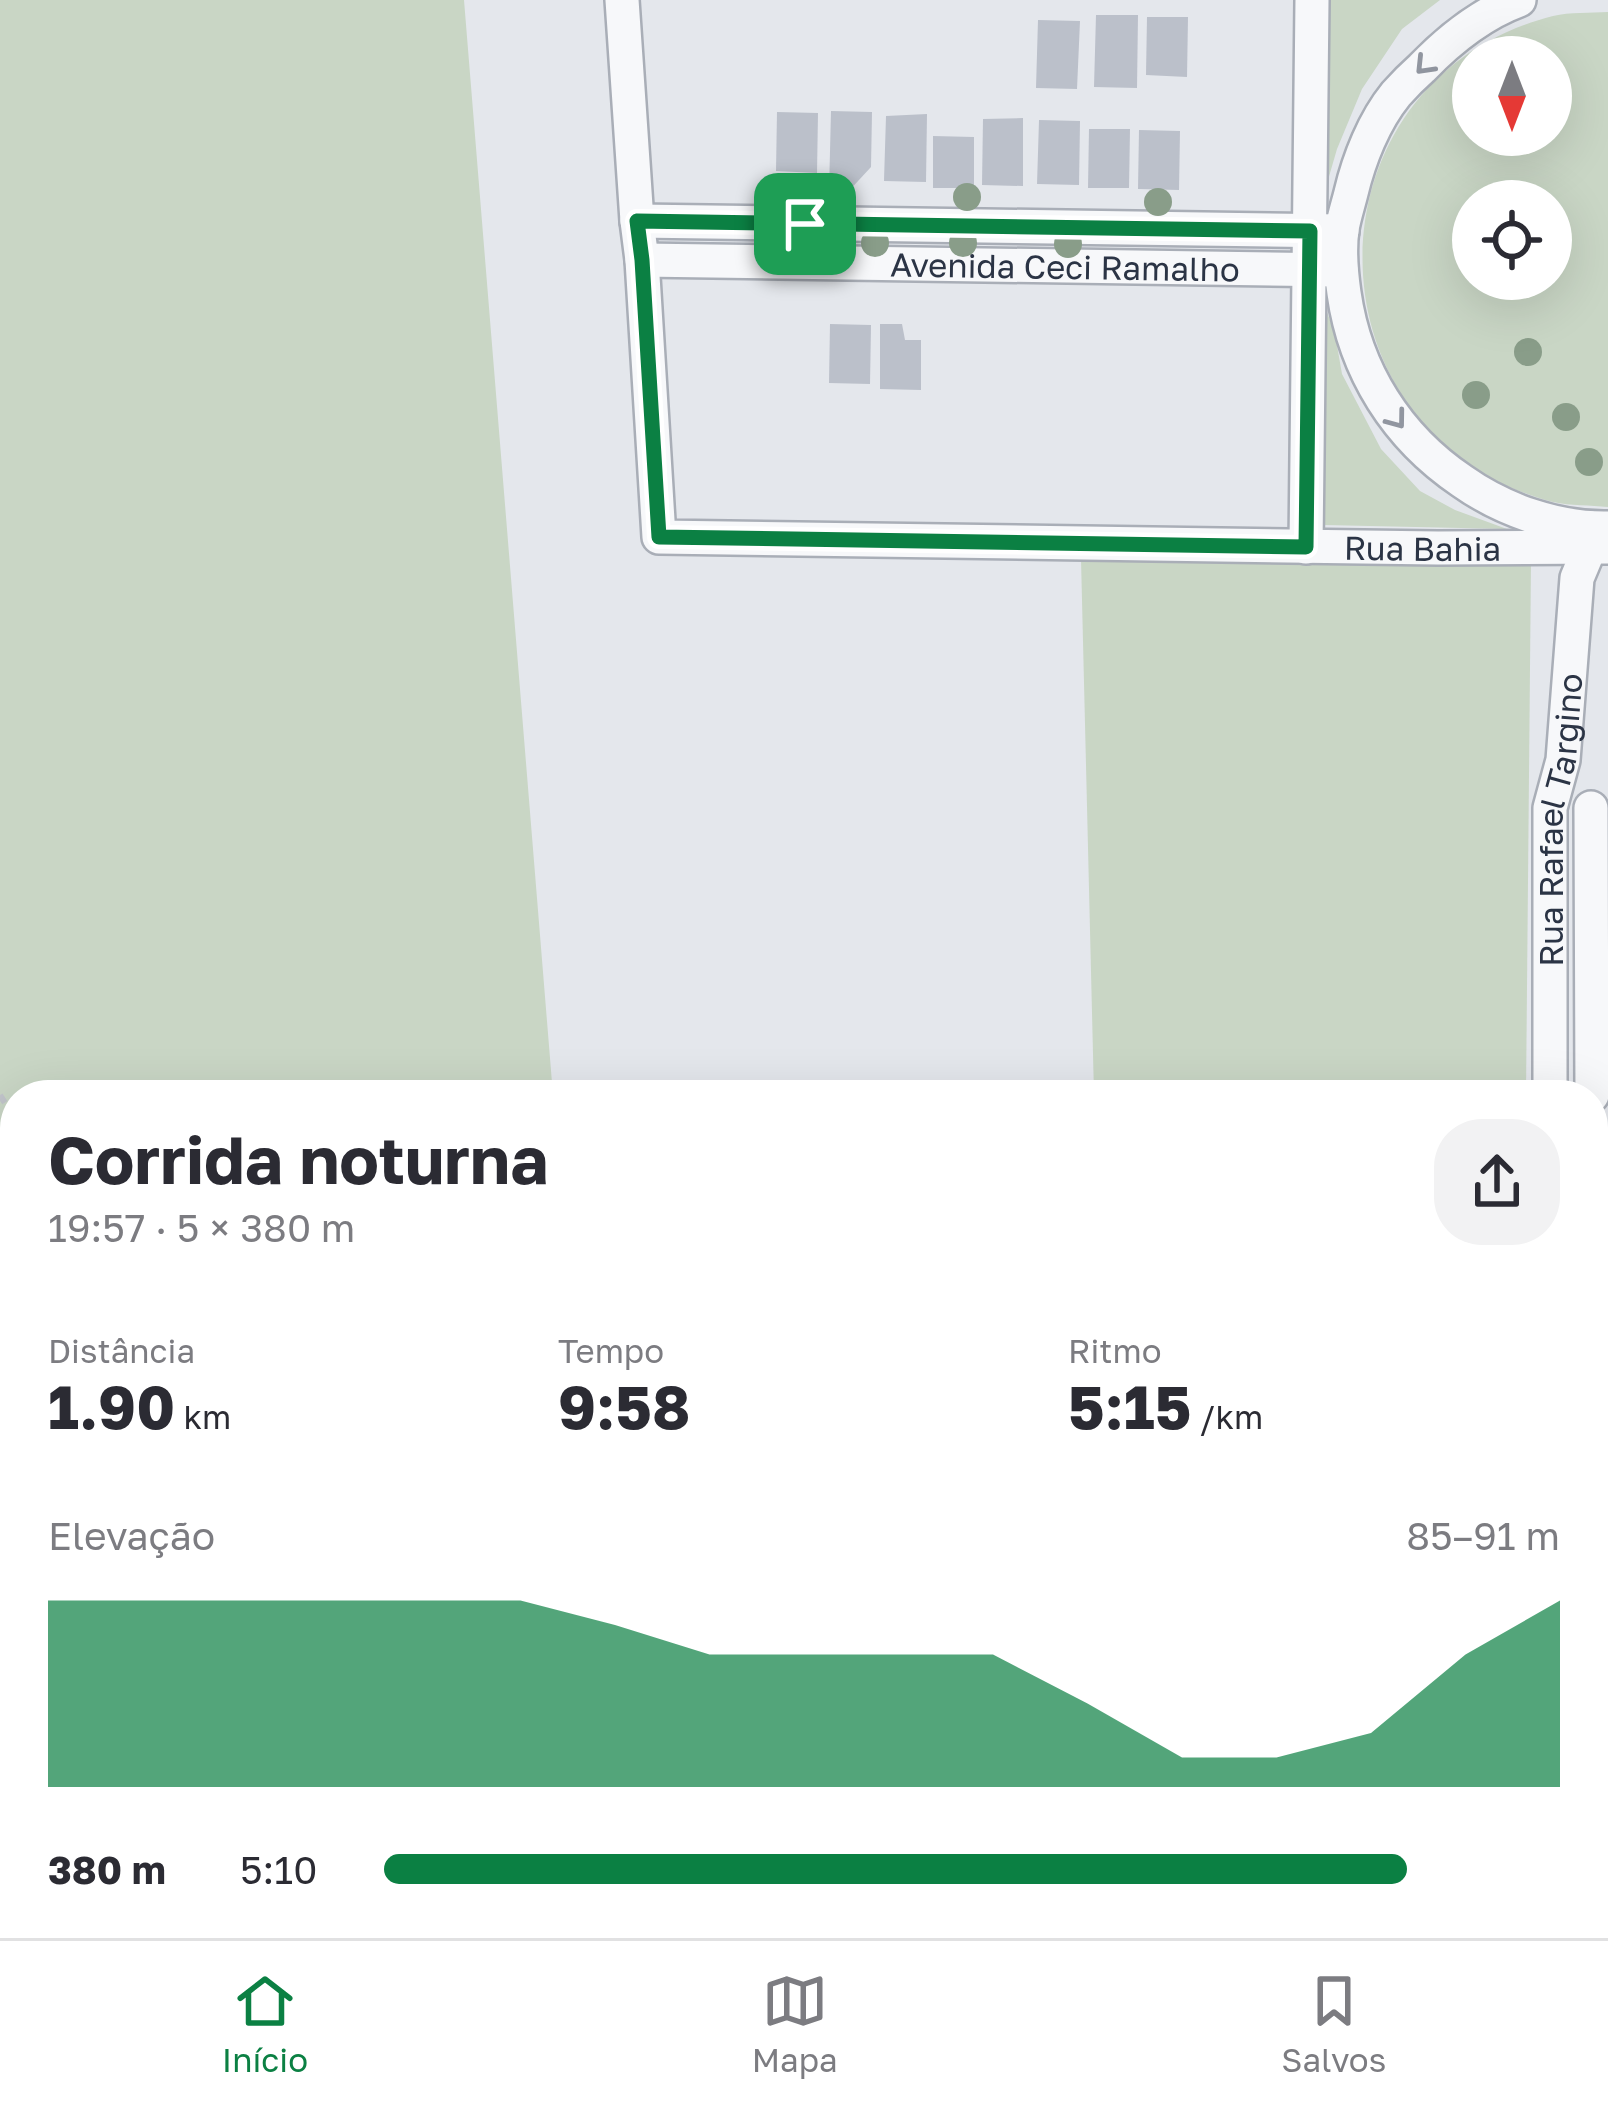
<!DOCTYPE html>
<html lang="pt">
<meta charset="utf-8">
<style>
:root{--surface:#fff;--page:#f2f2f3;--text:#2b2b33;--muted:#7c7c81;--line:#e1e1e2;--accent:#0b8043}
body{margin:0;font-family:"Golos Text",sans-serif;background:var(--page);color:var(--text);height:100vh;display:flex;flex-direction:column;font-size:45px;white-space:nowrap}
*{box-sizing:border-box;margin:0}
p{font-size:39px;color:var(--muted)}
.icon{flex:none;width:66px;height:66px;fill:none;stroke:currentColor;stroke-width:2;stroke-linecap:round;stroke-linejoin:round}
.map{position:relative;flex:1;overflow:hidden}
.side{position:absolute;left:0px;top:1080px;width:1608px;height:858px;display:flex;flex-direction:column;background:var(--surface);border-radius:48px 48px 0 0;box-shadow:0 12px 48px #0002}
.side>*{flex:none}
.needle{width:78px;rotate:180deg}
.fabs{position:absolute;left:1452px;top:36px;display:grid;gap:24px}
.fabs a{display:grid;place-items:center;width:120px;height:120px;border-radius:50%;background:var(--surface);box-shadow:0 12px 48px #0002;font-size:60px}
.pin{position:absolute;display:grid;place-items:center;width:102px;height:102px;color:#fff;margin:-51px;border-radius:24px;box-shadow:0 6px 18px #0006}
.round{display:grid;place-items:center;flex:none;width:126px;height:126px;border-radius:48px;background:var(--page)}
.overview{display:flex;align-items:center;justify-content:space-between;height:204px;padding:0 48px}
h1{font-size:66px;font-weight:700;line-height:90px}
.stats{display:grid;grid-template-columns:repeat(3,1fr);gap:18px;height:204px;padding:12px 48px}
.stats div{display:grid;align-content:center}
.stats b{font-size:60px;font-weight:700}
.stats small{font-size:33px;font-weight:400}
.stats p{font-size:33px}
.chart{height:336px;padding:24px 48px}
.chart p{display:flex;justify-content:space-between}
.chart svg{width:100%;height:216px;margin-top:12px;fill:var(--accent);opacity:.7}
ul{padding:0 48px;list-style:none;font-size:39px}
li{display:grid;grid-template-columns:192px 144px 1fr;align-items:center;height:90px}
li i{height:30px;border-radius:15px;background:var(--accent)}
.menu{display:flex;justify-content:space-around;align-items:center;height:168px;border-top:3px solid var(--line);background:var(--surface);font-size:33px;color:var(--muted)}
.menu a{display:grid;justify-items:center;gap:6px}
.menu .selected{color:var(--accent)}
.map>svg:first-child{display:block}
</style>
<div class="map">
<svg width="1608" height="1938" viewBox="0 0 1608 1938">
<rect width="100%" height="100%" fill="#e4e7ec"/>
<!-- green -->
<g fill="#c9d6c5" fill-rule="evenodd">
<path d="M0,0H464L553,1095H15V1749L0,1730Z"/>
<path d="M1326,0H1440L1402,29L1362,89L1337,149L1321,204Z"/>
<path d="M1608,12V507C1590,505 1571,506 1553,502C1299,436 1299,80 1553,16C1570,12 1590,13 1608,12ZM1473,57H1551V135H1473ZM1473,201H1551V279H1473Z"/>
<path d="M1324,304L1335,334L1342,374L1381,449L1420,491L1455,510L1507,529L1324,525Z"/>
<path d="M1081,559L1531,562L1526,1095H1094Z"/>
<path d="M250,1923H847L848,1938H261Z"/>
</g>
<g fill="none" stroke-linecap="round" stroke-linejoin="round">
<!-- runway -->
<path stroke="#b0b6c1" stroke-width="231" d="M0,1379L15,1398"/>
</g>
<!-- building -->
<g fill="#bbc0ca">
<path d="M1096,15H1138L1137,88L1094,87Z"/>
<path d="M1147,17H1188L1187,77L1146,75Z"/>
<path d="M1038,20L1080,21L1077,89L1036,88Z"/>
<path d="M831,111L872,112L871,167L846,194L829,192Z"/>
<path d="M777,112L818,113L817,173L776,171Z"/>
<path d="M927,114L926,182L884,181L886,116Z"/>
<path d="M1023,118V186L982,185L983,119Z"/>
<path d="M1039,120L1080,121L1079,185L1037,184Z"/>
<path d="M1089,129H1130L1129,188H1088Z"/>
<path d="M1139,130L1180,131L1179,190L1138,189Z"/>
<path d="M933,136L974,137V188H933Z"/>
<path d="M830,324L871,325L870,384L829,383Z"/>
<path d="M880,324H902L905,340H921V390L880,389Z"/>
</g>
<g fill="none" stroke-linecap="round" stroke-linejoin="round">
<!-- minor casing -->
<g stroke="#a9aeb7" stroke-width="38">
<g id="minor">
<path id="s1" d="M622,0L637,221L642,260L659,537L1438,548L1608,547"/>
<path d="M1519,0C1481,14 1450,39 1422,68C1413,76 1404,85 1396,94C1374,121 1359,159 1351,193C1348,205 1344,217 1342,229C1339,250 1341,272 1344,293C1355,371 1397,437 1462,481C1503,510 1557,529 1608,528"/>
<path d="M637,221L1342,231"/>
<path id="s2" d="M642,260L1341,270"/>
<path d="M1306,547L1312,0"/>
<path d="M1591,808L1592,1095"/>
<path id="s3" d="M1550,1095V808L1563,760L1577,578L1590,547V528"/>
<path d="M1593,1351H1608"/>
<path d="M1593,1525V1728"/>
<path d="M0,1873L15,1869"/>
<path d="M1006,1923L1007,1938"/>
<path d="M1386,1923V1938"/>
</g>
</g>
<!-- primary casing -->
<g stroke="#a3abb8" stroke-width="58">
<path id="primary" d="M0,1923L12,1938"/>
</g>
<!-- path -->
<path stroke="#c2c5cb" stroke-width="6" stroke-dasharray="9 9" stroke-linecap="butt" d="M0,1095L15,1119"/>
<!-- minor -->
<use href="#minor" stroke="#f7f8fa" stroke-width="33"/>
<!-- primary -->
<use href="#primary" stroke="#fff" stroke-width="54"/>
</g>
<!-- trees -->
<g fill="#899d89">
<circle cx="967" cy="197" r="14"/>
<circle cx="1158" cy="202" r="14"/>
<circle cx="875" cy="243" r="14"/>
<circle cx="963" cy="243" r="14"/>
<circle cx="1068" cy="244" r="14"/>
<circle cx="1528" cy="352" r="14"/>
<circle cx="1476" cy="395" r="14"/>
<circle cx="1566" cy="417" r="14"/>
<circle cx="1589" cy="462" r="14"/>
</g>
<!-- one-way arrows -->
<defs><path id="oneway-chevron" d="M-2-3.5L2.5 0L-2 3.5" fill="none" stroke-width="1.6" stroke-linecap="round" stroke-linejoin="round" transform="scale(3)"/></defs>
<g stroke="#9196a0">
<use href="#oneway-chevron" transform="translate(1424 66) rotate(134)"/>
<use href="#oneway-chevron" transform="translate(1397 420) rotate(53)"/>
</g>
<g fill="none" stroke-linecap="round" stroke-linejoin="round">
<!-- route casing -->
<g stroke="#fff" stroke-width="24">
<path id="route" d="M637,221L1310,231L1306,547L659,537L642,260Z"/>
</g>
<!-- route -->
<use href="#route" stroke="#0b8043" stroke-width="15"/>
</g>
<g text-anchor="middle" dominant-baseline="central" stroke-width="9" stroke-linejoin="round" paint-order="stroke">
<!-- street labels -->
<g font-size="33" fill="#2b3445" stroke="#f4f6f9">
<text stroke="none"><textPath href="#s2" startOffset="423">Avenida Ceci Ramalho</textPath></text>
<text stroke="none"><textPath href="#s1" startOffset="1302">Rua Bahia</textPath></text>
<text stroke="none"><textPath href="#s3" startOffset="276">Rua Rafael Targino</textPath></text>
</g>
</g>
</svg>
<div class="fabs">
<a><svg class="needle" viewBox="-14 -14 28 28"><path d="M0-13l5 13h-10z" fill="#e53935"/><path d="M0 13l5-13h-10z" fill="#7c7c81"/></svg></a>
<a><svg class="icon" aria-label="locate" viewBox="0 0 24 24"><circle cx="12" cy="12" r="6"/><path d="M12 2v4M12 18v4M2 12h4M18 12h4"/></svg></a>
</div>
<div class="pin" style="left:805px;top:224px;background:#1e9e55"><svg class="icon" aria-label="arrive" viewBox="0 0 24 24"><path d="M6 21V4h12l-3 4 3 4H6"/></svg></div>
<section class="side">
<div class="overview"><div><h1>Corrida noturna</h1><p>19:57 · 5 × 380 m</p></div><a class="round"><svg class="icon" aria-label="share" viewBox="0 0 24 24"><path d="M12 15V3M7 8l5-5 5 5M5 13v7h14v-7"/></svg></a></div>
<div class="stats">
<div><p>Distância</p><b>1.90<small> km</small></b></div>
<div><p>Tempo</p><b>9:58</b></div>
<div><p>Ritmo</p><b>5:15<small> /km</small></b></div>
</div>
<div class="chart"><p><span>Elevação</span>85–91 m</p>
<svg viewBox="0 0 160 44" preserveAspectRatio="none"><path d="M0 44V6L10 6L20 6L30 6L40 6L50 6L60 11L70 17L80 17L90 17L100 17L110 27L120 38L130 38L140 33L150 17L160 6V44z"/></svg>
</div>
<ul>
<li><b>380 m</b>5:10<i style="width:87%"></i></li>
</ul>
</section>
</div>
<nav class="menu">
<a class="selected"><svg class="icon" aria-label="home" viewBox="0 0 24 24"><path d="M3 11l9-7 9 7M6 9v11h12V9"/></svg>Início</a>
<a><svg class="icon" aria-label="map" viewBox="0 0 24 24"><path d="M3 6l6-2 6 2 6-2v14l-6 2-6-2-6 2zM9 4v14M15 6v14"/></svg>Mapa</a>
<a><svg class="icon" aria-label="saved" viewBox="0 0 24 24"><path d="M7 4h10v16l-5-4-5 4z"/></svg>Salvos</a>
</nav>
